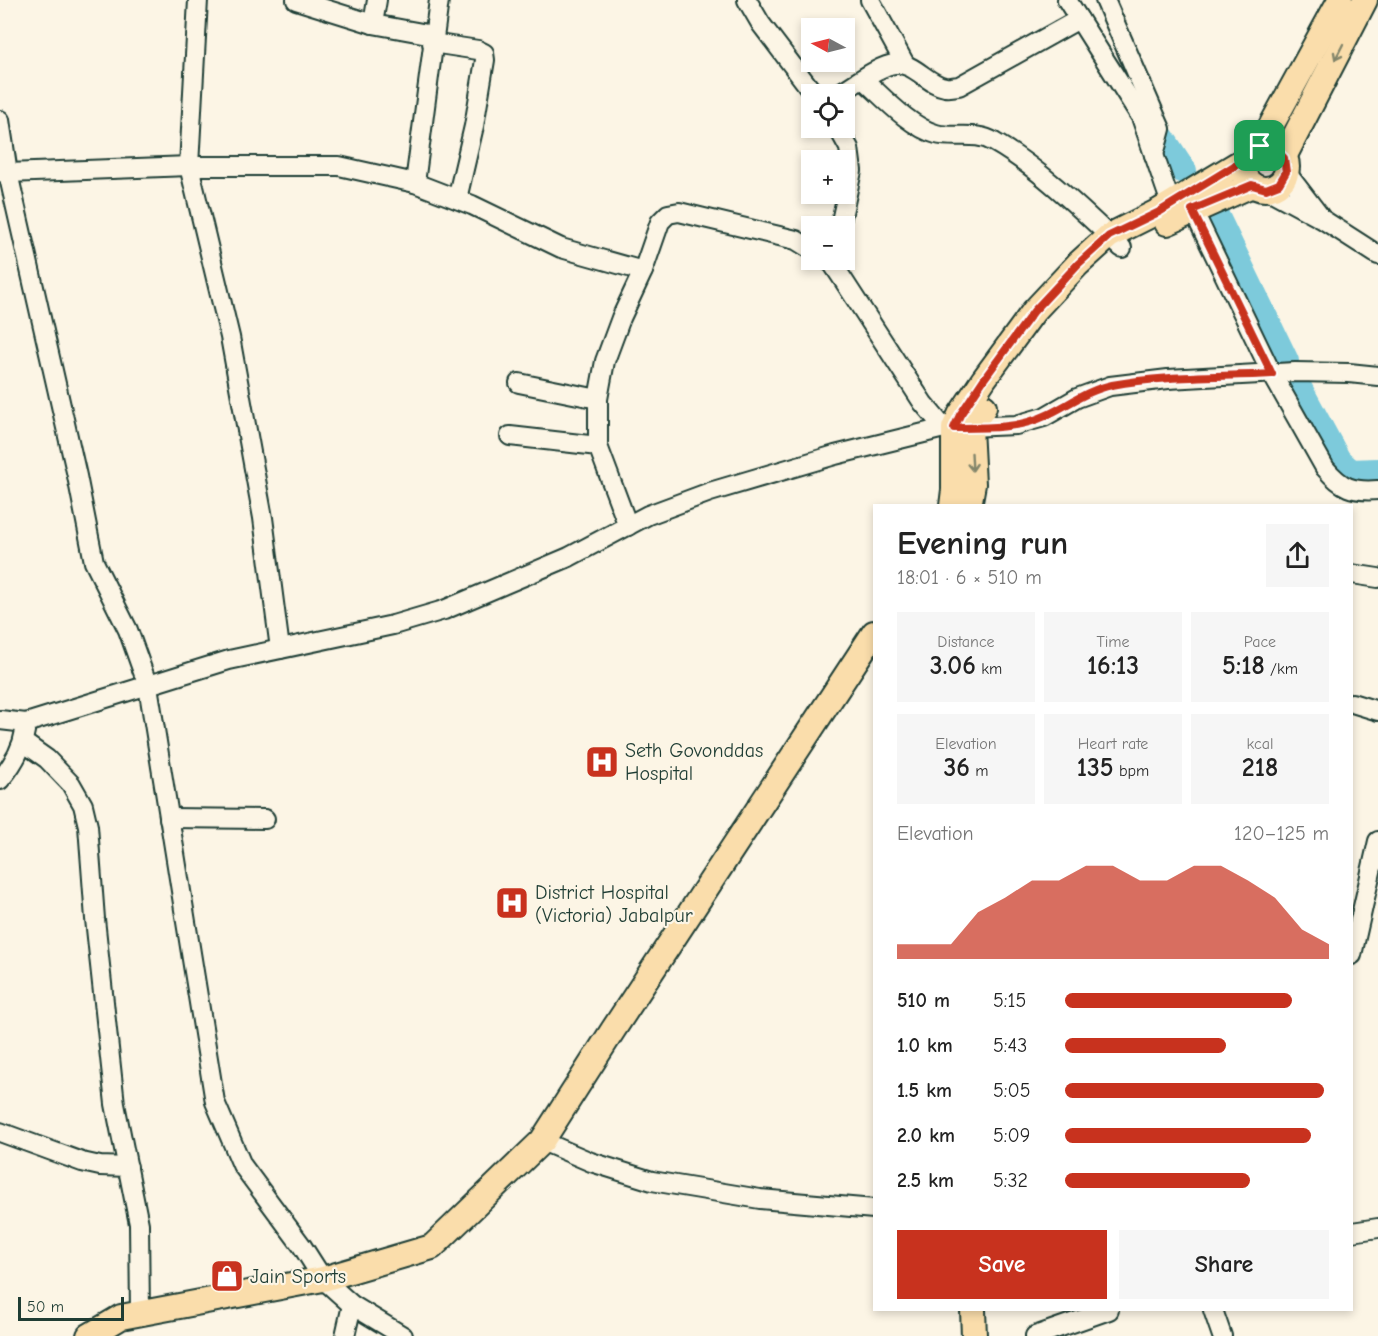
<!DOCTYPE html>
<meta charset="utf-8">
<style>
:root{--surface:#fff;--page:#f6f6f6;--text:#222;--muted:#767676;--accent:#c8321e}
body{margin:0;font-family:"Comic Neue",sans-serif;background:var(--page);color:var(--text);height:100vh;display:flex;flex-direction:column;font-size:22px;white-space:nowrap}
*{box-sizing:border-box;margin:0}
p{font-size:20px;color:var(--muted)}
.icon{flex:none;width:33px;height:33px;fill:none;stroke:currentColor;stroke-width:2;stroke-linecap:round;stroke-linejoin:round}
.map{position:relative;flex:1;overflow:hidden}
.drawer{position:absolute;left:873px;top:504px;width:480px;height:807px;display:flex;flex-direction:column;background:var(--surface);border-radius:0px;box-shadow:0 3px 9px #0003}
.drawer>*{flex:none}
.needle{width:39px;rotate:277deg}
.tools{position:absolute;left:801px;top:18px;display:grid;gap:12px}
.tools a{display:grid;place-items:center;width:54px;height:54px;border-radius:0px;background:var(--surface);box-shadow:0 3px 9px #0003;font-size:30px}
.scale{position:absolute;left:18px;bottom:15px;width:106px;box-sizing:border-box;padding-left:6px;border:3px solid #1f3d34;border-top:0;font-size:16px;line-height:21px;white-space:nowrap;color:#1f3d34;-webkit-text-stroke:4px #fcf5e5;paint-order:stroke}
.pin{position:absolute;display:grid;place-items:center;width:51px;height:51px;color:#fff;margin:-26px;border-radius:12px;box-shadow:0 3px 9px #0006}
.round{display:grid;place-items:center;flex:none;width:63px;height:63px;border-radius:0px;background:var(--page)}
.overview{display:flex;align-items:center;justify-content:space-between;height:102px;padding:0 24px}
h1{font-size:33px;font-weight:700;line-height:45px}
.stats{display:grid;grid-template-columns:repeat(3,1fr);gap:9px;height:102px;padding:6px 24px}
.stats div{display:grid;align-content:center;border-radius:0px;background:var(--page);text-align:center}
.stats b{font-size:26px;font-weight:700}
.stats small{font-size:16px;font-weight:400}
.stats p{font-size:16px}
.chart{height:168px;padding:12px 24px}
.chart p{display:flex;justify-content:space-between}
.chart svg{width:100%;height:108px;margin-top:6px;fill:var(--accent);opacity:.7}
.action{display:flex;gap:12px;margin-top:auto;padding:12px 24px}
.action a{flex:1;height:69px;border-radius:0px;background:var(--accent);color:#fff;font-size:24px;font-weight:700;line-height:69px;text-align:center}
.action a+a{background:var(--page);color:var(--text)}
ul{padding:0 24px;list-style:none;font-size:20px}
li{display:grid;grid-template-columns:96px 72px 1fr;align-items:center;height:45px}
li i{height:15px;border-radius:8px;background:var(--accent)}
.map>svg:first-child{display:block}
</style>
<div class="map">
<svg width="1378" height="1336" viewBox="0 0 1378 1336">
<rect width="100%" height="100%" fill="#fcf5e5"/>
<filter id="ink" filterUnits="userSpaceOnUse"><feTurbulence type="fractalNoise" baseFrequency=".0167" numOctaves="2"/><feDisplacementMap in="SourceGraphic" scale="12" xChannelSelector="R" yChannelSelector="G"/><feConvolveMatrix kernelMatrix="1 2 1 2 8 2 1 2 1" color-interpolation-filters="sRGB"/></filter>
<g filter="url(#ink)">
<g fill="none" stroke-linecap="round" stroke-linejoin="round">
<!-- river -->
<g stroke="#7dcadb" stroke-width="26">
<path d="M1159,133L1184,171"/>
<path d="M1216,215L1286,361"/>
<path d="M1297,384L1338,460L1351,472L1378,471"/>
</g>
<!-- minor casing -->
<g stroke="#1f3d34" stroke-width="22">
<g id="minor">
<path d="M198,0L189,166L230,337L263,518L280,649"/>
<path d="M296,0L373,24L433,35"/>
<path d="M747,0L761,24L814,94"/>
<path d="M870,0L905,64"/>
<path d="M1067,0L1141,117L1171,204"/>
<path d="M1105,0L1161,129L1154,155"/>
<path d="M373,24L377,0"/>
<path d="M432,43L478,50L484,53L485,60L474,126L457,199"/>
<path d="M863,79C883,97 910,127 936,134C955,139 976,131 994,142C1038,167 1085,213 1122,248"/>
<path d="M838,94C852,86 879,65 895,64C914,62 927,84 945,87C949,88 955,86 959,86L1079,19"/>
<path d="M0,120L8,173L77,476L94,562L128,630L148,686L215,1102L242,1165L302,1246L323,1279L352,1305L403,1336"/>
<path d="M838,128L849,148L852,171L840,226"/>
<path d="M0,172L8,173L189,166H339L415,183L472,205L561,248L643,271L660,222L668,214L679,212L796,240L812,250"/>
<path d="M1286,172L1319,215"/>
<path d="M415,183L439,0"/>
<path d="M1266,189L1322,219L1378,255"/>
<path d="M1193,210L1272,374L1325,468C1342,488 1352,492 1378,490"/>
<path d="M827,260L832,263L842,278L923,403L944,428"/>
<path d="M519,383L598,399"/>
<path d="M510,436L598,446"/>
<path d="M628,526L598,446V399L605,361L621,318L643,271"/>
<path d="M1352,574L1378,578"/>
<path d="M1352,703L1378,711"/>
<path d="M0,720L26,723L229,660L393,625L444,610L569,557L648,515L710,492L835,455L944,428L1016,425L1044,417L1077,398L1110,386L1168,379L1295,372L1349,373L1378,376"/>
<path d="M23,742L47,759L71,784L83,805L88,826L95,919L115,1104L139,1224L140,1313"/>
<path d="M0,780C12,766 22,750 25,731"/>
<path d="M169,818L265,819"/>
<path d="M1352,955L1378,841"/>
<path d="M0,1132L82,1162L100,1166L128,1167"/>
<path d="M542,1141L591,1162L652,1181L760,1199L874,1209"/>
<path d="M1352,1232L1378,1228"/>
<path d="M1213,1310L1222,1336"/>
<path d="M345,1336L352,1305"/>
<path d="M1035,1336L1109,1310"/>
</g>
</g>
<!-- major casing -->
<g stroke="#1f3d34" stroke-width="28">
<g id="major">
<circle cx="1265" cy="167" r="22"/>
<path d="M1260,146L1340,0"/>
<path d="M1284,157L1365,0"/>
<path d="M1167,223L1252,185"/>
<path d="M952,506L954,490V428L960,415L984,379L1034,311L1078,264L1109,236L1159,211L1244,160"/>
<path d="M969,506L973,484L970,428L984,407"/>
<path d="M973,1310L974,1336"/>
<path d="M89,1336L121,1317L323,1279L432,1247L542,1141L613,1030L874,633"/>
</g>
</g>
<!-- minor -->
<use href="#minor" stroke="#fcf5e5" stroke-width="18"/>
<!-- major -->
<use href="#major" stroke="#faddab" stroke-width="24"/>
</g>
<!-- one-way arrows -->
<defs><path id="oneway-shaft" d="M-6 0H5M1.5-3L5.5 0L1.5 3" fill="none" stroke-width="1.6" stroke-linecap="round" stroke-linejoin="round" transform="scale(1.5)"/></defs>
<g stroke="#82856a">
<use href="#oneway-shaft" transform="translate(1339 52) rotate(117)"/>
<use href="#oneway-shaft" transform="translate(972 462) rotate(87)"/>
</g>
</g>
<g fill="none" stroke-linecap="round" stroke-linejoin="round" filter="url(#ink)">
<!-- route casing -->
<g stroke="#fff" stroke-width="12">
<path id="route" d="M1260,146L1274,148L1284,158L1286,172L1279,184L1266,189L1252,185L1192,210L1272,374C1219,377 1164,375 1112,385C1087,390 1067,406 1045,416C1018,429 984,428 954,428L960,415L984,379L1034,311L1078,264L1109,236L1159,212L1244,160L1248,153Z"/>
</g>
<!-- route -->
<use href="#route" stroke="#c8321e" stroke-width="8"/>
</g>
<!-- icons -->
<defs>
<g id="hospital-square" transform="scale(1.725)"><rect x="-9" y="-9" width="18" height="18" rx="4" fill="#c8321e" stroke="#fcf5e5"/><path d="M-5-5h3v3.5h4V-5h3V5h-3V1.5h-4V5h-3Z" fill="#fff"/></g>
<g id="shop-square" transform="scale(1.725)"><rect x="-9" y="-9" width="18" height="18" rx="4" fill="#c8321e" stroke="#fcf5e5"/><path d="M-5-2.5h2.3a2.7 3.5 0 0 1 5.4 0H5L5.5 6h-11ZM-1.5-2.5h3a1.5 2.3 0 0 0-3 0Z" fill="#fff"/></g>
</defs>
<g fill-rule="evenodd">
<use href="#hospital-square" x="602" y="762"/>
<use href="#hospital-square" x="512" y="903"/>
<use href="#shop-square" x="227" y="1276"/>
</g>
<g text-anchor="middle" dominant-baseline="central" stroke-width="4.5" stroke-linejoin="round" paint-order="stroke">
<!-- poi labels -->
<g font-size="20" fill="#1f3d34" stroke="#fcf5e5" text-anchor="start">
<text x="625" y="750">Seth Govonddas<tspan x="625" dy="23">Hospital</tspan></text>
<text x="535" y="892">District Hospital<tspan x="535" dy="23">(Victoria) Jabalpur</tspan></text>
<text x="250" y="1276">Jain Sports</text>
</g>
</g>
</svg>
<div class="tools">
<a><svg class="needle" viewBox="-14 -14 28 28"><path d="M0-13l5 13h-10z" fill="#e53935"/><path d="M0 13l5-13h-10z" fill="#767676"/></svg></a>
<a><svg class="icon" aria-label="locate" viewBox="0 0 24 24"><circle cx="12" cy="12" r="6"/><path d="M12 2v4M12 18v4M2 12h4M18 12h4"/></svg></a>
<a>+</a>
<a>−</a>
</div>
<div class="scale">50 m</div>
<div class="pin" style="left:1260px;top:146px;background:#1e9e55"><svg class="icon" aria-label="arrive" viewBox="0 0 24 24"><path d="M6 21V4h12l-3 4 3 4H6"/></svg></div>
<section class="drawer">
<div class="overview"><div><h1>Evening run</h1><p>18:01 · 6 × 510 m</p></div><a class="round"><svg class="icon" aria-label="share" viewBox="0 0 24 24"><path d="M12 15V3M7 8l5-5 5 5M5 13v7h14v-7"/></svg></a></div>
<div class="stats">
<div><p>Distance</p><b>3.06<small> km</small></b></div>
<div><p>Time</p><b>16:13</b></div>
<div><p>Pace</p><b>5:18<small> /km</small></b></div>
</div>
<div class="stats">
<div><p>Elevation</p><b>36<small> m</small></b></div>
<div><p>Heart rate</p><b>135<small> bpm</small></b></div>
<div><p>kcal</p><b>218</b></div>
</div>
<div class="chart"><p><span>Elevation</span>120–125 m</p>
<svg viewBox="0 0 160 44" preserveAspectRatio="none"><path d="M0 44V38L10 38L20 38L30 25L40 19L50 12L60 12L70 6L80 6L90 12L100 12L110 6L120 6L130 12L140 19L150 32L160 38V44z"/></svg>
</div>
<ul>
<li><b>510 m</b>5:15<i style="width:86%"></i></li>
<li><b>1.0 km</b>5:43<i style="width:61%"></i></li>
<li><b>1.5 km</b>5:05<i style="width:98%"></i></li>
<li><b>2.0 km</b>5:09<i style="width:93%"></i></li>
<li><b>2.5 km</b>5:32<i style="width:70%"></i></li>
</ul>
<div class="action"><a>Save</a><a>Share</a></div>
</section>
</div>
